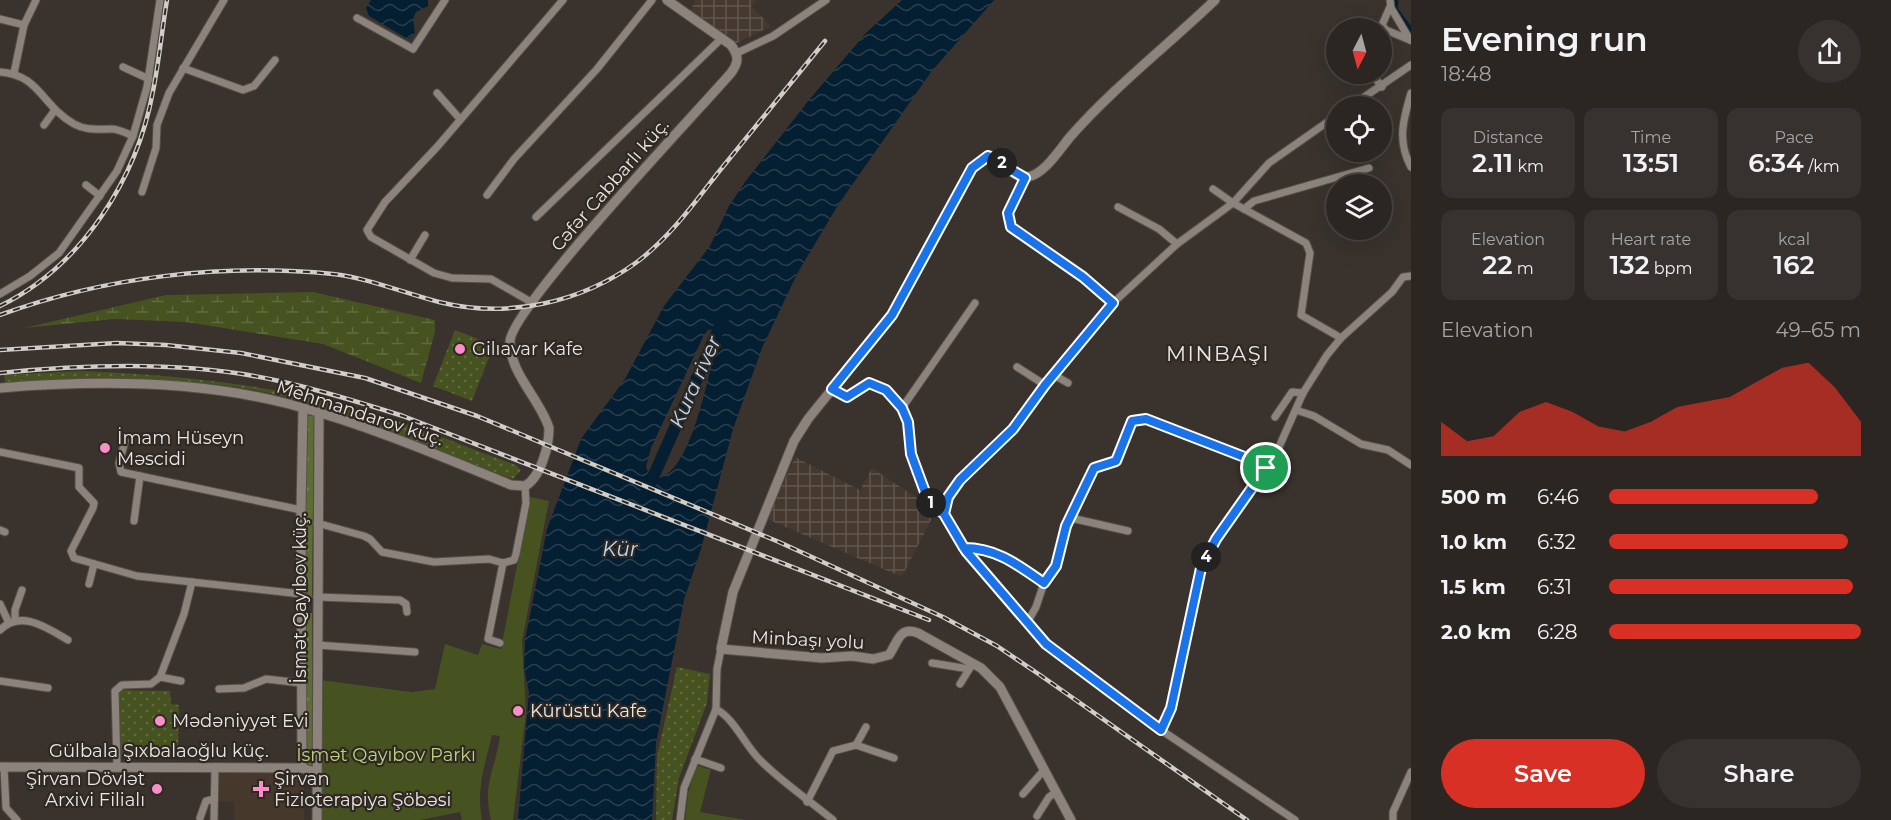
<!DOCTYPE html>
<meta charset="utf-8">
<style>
:root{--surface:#2b2622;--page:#37322f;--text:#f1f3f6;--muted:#a6a5a5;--line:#474340;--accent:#d93025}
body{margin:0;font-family:Montserrat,sans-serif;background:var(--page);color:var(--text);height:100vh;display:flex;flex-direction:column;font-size:22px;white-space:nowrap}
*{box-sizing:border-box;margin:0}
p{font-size:20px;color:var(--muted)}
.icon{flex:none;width:33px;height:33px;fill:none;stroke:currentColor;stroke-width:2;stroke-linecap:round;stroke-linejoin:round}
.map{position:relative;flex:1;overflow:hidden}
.panel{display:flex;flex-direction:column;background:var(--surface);width:480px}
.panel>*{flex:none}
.needle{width:39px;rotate:186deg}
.tools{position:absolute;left:1326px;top:18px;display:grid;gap:12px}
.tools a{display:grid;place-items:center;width:66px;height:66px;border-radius:50%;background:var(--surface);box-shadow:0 6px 24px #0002,0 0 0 2px var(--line);font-size:30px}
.pin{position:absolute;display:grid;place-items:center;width:51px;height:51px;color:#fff;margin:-26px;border:3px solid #fff;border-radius:50%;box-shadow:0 2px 6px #0007}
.km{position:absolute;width:30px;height:30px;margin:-15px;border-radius:50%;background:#222;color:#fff;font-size:16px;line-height:30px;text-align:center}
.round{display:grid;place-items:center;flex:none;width:63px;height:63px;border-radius:32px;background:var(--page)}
.overview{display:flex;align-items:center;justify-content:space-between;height:102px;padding:0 30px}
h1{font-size:33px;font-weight:600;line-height:45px}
.metrics{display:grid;grid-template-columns:repeat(3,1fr);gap:9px;height:102px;padding:6px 30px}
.metrics div{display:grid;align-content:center;border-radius:12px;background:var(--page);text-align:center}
.metrics b{font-size:26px;font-weight:600}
.metrics small{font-size:16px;font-weight:400}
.metrics p{font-size:16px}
.chart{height:168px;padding:12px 30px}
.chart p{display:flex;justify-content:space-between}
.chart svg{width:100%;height:108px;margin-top:6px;fill:var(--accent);opacity:.7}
.action{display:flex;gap:12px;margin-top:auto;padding:12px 30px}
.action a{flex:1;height:69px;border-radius:36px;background:var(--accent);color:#fff;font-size:24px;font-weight:600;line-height:69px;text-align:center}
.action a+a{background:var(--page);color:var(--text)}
ul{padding:0 30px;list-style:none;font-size:20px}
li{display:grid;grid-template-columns:96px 72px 1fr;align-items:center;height:45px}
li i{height:15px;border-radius:8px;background:var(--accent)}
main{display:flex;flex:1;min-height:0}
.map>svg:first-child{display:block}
</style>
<main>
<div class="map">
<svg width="1411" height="820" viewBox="0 0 1411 820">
<defs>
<pattern id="industrial-grid" width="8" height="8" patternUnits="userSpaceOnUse" patternTransform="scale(1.5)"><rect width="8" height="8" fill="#45392f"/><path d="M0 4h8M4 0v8" fill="none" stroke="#60564d"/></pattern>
<pattern id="grass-dots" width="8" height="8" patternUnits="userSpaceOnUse" patternTransform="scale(1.5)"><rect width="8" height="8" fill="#465220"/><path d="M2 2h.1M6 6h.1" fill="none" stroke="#616b40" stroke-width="1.8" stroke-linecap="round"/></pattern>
<pattern id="forest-firs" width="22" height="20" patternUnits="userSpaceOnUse" patternTransform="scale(1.5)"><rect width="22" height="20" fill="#5d6c32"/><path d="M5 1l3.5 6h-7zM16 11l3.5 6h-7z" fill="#74814f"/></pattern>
<pattern id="wetland-marsh" width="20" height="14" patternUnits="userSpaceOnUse" patternTransform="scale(1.5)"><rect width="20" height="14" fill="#465220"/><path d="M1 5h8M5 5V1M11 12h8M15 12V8" fill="none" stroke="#616b40"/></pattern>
<pattern id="water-waves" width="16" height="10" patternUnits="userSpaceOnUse" patternTransform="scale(1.5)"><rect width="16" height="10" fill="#041e32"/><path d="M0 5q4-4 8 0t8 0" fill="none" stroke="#293f4f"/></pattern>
</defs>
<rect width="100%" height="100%" fill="#39322d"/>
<!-- industrial -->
<g fill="url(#industrial-grid)">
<path d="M695,0H757L751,6L771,26L735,44L691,10Z"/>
<path d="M795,457L860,490L872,468L920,500L933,516L902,577L767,519Z"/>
</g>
<!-- medical -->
<path fill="#46392b" d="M218,772H297L298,777H304V820H234V802L217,801Z"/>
<!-- grass -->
<g fill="url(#grass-dots)">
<path d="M455,330L494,345L472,401L433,386Z"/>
<path d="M79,371C172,374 263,384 353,407C408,422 462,446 516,465L521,470L513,479L504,476C432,448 360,417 286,397C196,374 97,379 5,382L4,375Z"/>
<path d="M677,667L710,674L707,703L679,778L672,820H656L657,756Z"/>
<path d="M119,690L170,691L171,704L179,705L178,756H119Z"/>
</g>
<!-- forest -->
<g fill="url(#forest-firs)">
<path d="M306,415L314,416L312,599H305Z"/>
<path d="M306,613H312L313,767L306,765Z"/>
</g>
<!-- wetland -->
<path fill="url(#wetland-marsh)" d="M313,292L435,320V332L421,383L323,344L186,322L115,319L24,328L166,295Z"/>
<!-- green -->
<g fill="#465220">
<path d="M530,497L549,501L522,641L526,713L513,820H491C482,783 495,771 500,736L492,735C485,766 476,787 482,820H462L460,812L420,820H320L321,680L411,692L435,689L445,644L478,655L482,644L501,649Z"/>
<path d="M696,765L711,770L700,812L746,820H685L688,794Z"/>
</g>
<!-- water -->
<g fill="url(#water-waves)" fill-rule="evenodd">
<path d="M371,0H428V6L416,12L413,19L415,34L408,39L369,16L366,8Z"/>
<path d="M902,0H994L931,72L838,205L797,274L762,348L733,429L701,549L684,600L656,743L652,820H518L529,692L524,668L525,640L547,529L581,439L625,379L664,306L710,246L729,206L745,182L809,100L866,33ZM716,329L717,343C708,373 692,476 655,479L650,477L646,467L651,448L703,337L708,330Z"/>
</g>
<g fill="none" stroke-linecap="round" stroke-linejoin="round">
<!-- canal -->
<path stroke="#041e32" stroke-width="7" d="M1395,0L1394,9L1411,32"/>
<!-- river -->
<path stroke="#041e32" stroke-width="12" d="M646,493L724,317"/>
<!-- street casing -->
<g stroke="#554f4a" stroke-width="9">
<g id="street">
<path d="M1390,0L1391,8L1410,40"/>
<path d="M1390,7L1382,25L1386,30L1410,40"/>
<path d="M357,18L413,49L445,0"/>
<path d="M0,19L24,25"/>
<path d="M737,53L773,36L826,0"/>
<path d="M123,67L149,79"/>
<path d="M183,68L243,90L254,86L275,60"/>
<path d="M0,72C40,75 41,105 74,124C87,131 97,129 111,129C119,129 126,133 133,136"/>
<path d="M14,73L24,25L36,0"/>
<path d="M1372,74L1382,87"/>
<path d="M437,93L460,119"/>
<path d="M1411,93C1403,120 1397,141 1411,167"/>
<path d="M1351,106L1411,65"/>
<path d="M44,125L55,110"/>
<path d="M1025,178L1008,213L1011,227L1083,277L1113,303"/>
<path d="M86,185L100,196"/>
<path d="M1213,189L1233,203L1306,243L1310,253L1301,315L1341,338"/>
<path d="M142,192L156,148L157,125L169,93L224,0"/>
<path d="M487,195L514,159L597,69L652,0"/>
<path d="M1118,207L1159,229L1177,244"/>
<path d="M1244,209L1254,201L1369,168"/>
<path d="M536,217L722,38"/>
<path d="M410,260L425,235"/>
<path d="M0,294L30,276L59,253L117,171L133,136L147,87L160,0"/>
<path d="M531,302L491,279L452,278L434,273L371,237L367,230L385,202L437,147L563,0"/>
<path d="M1017,367L1045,385"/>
<path d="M1054,375L1068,383"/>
<path d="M832,389L847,397L869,383C886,387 904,404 908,421C909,429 908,437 909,445C912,467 925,502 944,514"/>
<path d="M902,408L975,303"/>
<path d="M1296,410L1314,416L1361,444L1388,450L1411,465"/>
<path d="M1275,417L1292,392L1303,393"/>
<path d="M125,441L119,463L121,472L301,510"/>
<path d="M0,452L79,468V487L94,503L93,508L71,551L74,558L137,576L301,594"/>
<path d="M1071,518L1128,531"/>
<path d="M134,521L140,476"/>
<path d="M317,523L364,536L370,539L382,552L434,562L489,559L503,563"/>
<path d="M0,530L5,532"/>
<path d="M964,548C997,548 1018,565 1044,583"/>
<path d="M89,584L94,564"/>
<path d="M317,597L400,600L406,604L407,612"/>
<path d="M0,604L9,623"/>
<path d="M15,620V610L22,590"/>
<path d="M1027,623L1036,607L1044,583L1056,566L1067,527L1094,468L1116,461L1132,421L1146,419L1247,458L1266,468"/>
<path d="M0,630C21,609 47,628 68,640"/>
<path d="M500,643L488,639L503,563L514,560L516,554L526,503L525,486"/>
<path d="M317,645L415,652"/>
<path d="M932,663L969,669"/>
<path d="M160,677L181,681"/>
<path d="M0,681L48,688"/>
<path d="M960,684L970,668"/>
<path d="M219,689L244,688L266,679L301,683"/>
<path d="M716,709C735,719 745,746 761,761C783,783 809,800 833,820"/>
<path d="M1161,730L1171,708L1195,588L1208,554L1279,447L1303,393L1327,355L1341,338L1392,292L1403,277L1411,276"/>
<path d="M856,745L866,727"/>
<path d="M695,759L721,768"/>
<path d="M117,766L115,691L122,685L151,684L160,677L184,614L192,582"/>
<path d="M4,767L6,808L17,820"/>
<path d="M1023,794L1044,770"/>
<path d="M807,802L833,751L856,745L894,758"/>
<path d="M1037,816L1049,797L1056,792"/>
<path d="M200,818L206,801L214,799"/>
<path d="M214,820L215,767"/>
<path d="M680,820L684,788L716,709L717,669L721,649"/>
<path d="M1295,820L1161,730L1046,644L966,551L947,521L945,507L960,480L1013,429L1045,385L1113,303L1177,244L1233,203L1269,163L1336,116"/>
<path d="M1393,820V812L1411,772"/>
</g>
</g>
<!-- secondary casing -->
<g stroke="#554f4a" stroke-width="11">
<g id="secondary">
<path d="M0,388C95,380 196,380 289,404C365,424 438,455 511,485L525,486C541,477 549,446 549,428C540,399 510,374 510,342C509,310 699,110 731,73C739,62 739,56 731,45L667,0"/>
<path d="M0,767L302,768L317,773"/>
<path d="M302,768L301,510L303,408"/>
<path d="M317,820L319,413"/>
<path d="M1071,820L1000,687L981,668L918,633C899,626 898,642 889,655L873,659L852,656L822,658L721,649L733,592L794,441L808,419L892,315L972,168L988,156C1002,159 1012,179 1027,177C1044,175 1060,149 1070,137C1114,87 1167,46 1215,0"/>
</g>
</g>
<!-- street -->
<use href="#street" stroke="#8b837c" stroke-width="7"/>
<!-- secondary -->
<use href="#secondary" stroke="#8b837c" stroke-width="9"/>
<!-- rail casing -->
<g stroke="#d1cdc8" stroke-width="4.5">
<g id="rail">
<path d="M0,306C82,266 137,179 153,91C159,61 162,30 167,0"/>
<path d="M0,315C104,277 222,263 333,274C368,278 404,293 439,302C507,319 581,303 637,262C669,238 693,205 717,174C753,130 789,85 825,41"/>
<path d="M0,350L117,343L166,345L241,353L365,378L477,416L779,542L943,617L997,646L1040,675L1247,820"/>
<path d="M0,373C89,364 191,361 279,381C321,390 362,403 403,416L929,620"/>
</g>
</g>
<!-- rail -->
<use href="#rail" stroke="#2f2823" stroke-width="2" stroke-dasharray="7" stroke-linecap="butt"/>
</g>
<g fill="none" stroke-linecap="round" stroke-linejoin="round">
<!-- route casing -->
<g stroke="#fff" stroke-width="12">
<path id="route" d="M1266,468L1247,458L1146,419L1132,421L1116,461L1094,468L1066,526L1056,566L1044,583C1018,565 997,548 964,548L944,514L931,503L925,492L911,454L908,422L902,408L886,390L869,383L847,397L832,389L892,315L972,168L988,156L1025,178L1008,213L1011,227L1083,277L1113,303L1045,385L1013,429L960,480L948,497L944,514L966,551L1046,644L1161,730L1171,708L1201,568L1216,539L1266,468"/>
</g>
<!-- route -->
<use href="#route" stroke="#1a73e8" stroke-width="8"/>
</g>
<!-- markers -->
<g fill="#fa8fc7" stroke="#2f2823" stroke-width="2">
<circle cx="460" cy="349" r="6"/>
<circle cx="105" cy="448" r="6"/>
<circle cx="518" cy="711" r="6"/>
<circle cx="160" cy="721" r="6"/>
<circle cx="157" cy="789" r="6"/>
<path d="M258 780h6v6h6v6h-6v6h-6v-6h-6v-6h6z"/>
</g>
<g text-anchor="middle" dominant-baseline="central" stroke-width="4.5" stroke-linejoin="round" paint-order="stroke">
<!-- street labels -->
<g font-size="18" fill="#eae6e2" stroke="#2f2823">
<text transform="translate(610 185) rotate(-49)">Cəfər Cabbarlı küç.</text>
<text transform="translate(360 413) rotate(18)">Mehmandarov küç.</text>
<text transform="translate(300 598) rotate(-90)">İsmət Qayıbov küç.</text>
<text transform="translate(808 640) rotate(3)">Minbaşı yolu</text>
<text x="159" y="751">Gülbala Şıxbalaoğlu küç.</text>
</g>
<!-- poi labels -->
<g font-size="18" fill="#eae6e2" stroke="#2f2823" text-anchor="start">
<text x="472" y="349">Gilıavar Kafe</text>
<text x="117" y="438">İmam Hüseyn<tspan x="117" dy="21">Məscidi</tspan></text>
<text x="530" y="711">Kürüstü Kafe</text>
<text x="172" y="721">Mədəniyyət Evi</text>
<text x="145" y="779" text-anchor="end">Şirvan Dövlət<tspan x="145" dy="21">Arxivi Filialı</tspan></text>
<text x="274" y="779">Şirvan<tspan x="274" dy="21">Fizioterapiya Şöbəsi</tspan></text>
</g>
<!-- park labels -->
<g font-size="18" fill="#bdd47d" stroke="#2f2823">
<text x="386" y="755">İsmət Qayıbov Parkı</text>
</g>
<!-- water labels -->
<g font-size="20" font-style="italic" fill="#bedaf3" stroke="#2f2823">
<text transform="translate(695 382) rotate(-66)">Kura river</text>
<text x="620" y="549">Kür</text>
</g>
<!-- quarter labels -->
<g font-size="21" letter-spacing="1.5" fill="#eae6e2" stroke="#2f2823">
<text x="1218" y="353">MINBAŞI</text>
</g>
</g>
</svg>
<div class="tools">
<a><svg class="needle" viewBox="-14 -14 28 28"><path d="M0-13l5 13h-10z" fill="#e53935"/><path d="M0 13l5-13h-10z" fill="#a6a5a5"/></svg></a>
<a><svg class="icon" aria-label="locate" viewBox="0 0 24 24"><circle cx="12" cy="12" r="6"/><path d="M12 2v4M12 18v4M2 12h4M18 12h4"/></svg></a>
<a><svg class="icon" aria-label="layers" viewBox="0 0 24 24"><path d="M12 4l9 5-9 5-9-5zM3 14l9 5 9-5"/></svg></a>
</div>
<div class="pin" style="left:1266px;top:468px;background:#1e9e55"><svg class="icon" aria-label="arrive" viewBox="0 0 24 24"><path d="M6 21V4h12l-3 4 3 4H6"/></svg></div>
<b class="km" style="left:931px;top:503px">1</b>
<b class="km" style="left:1002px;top:163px">2</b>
<b class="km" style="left:1206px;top:557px">4</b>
</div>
<section class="panel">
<div class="overview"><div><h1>Evening run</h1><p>18:48</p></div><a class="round"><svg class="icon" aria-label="share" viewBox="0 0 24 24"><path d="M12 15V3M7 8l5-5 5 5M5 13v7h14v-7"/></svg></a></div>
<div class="metrics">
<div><p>Distance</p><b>2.11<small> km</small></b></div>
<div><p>Time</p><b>13:51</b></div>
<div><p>Pace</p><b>6:34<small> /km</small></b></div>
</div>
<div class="metrics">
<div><p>Elevation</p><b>22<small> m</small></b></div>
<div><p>Heart rate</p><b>132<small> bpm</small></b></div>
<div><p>kcal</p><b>162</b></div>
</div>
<div class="chart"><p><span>Elevation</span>49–65 m</p>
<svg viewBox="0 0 160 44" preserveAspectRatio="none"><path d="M0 44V30L10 38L20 36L30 26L40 22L50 26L60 32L70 34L80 30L90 24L100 22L110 20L120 14L130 8L140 6L150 16L160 30V44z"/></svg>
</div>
<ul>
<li><b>500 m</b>6:46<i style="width:83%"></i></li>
<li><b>1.0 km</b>6:32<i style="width:95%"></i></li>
<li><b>1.5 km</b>6:31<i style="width:97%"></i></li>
<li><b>2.0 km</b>6:28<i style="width:100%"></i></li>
</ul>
<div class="action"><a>Save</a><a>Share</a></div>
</section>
</main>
